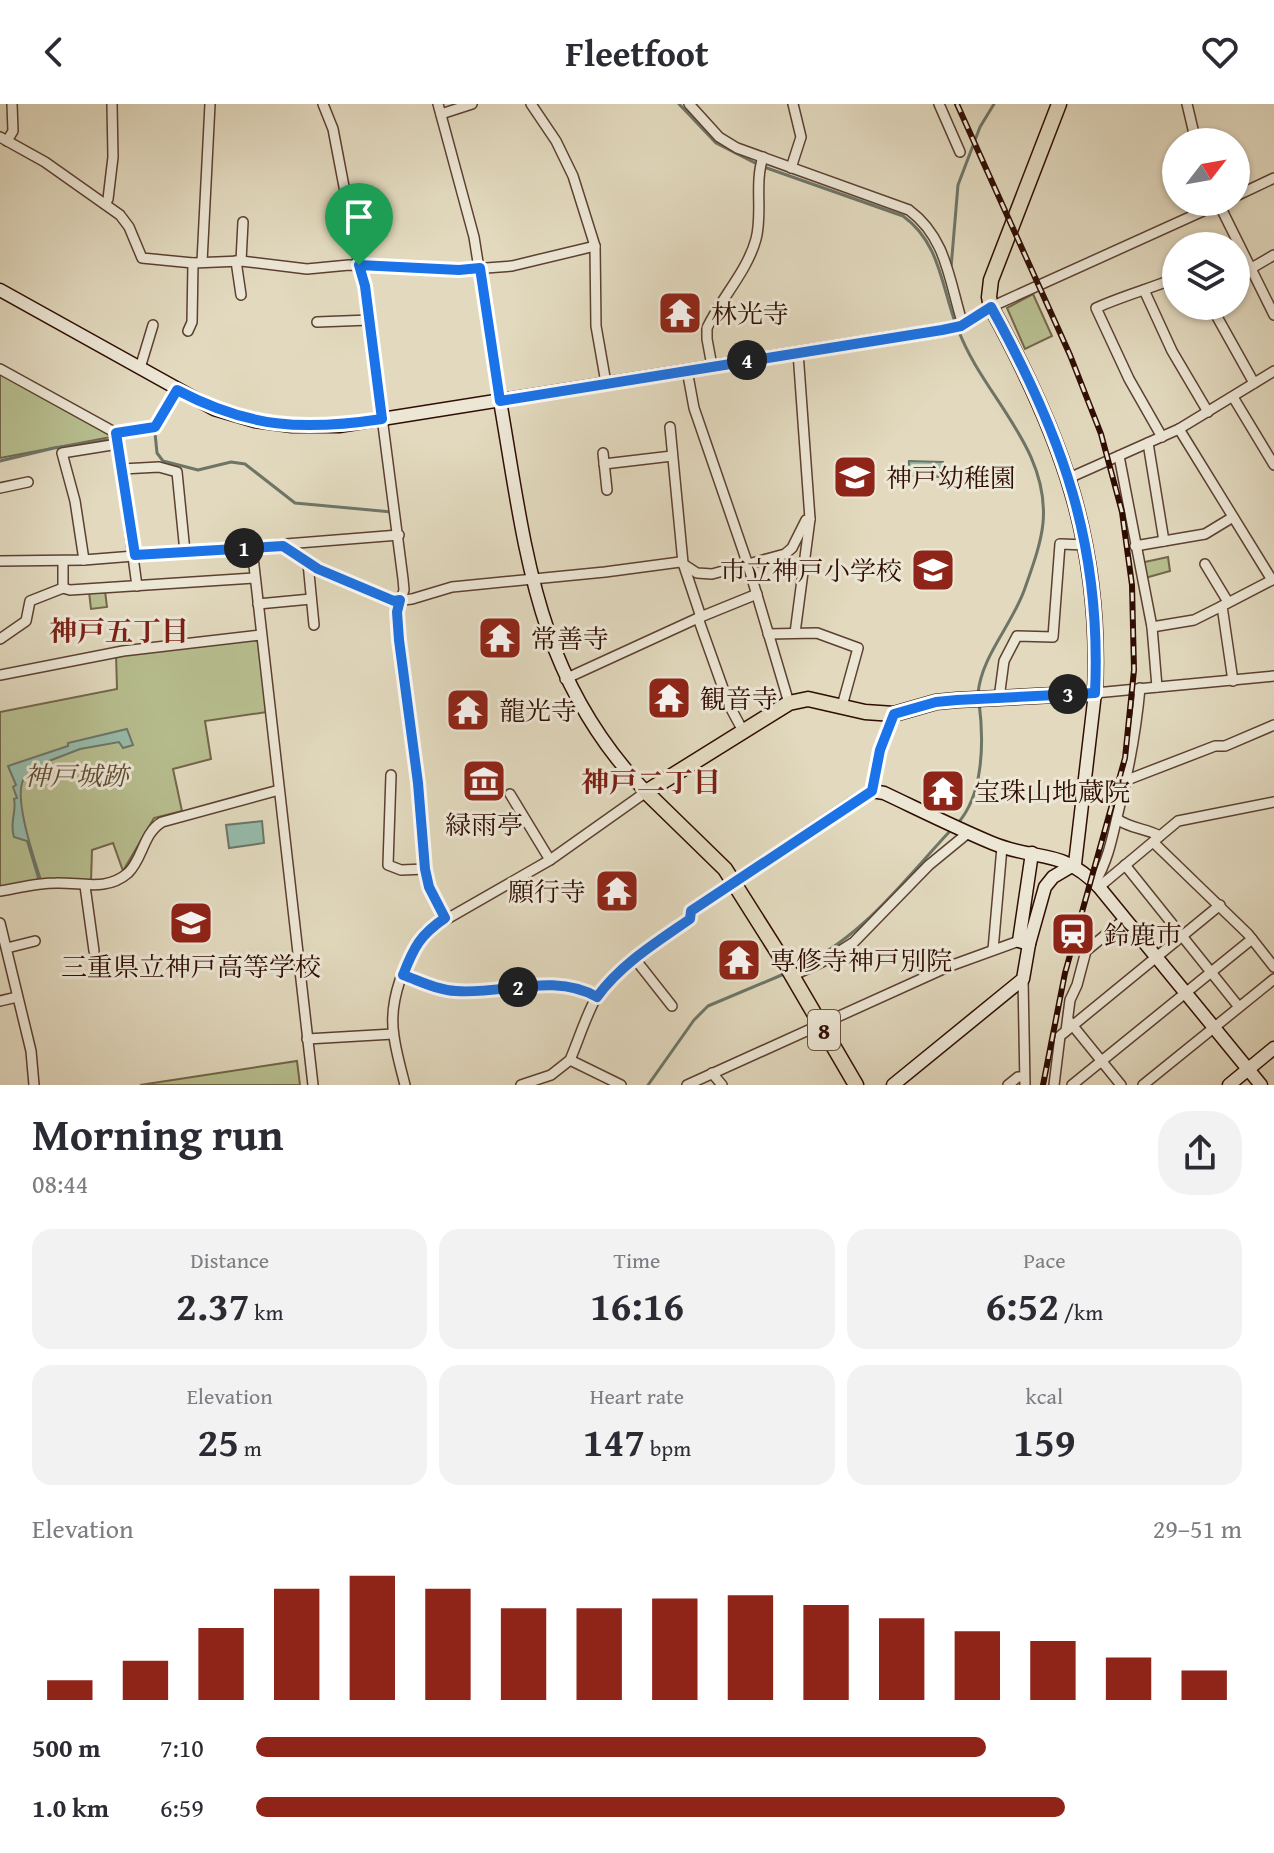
<!DOCTYPE html>
<meta charset="utf-8">
<style>
:root{--surface:#fff;--page:#f2f2f3;--text:#2b2b33;--muted:#7c7c81;--accent:#8f2418}
body{margin:0;font-family:"Gentium Book Plus","Noto Serif JP",serif;background:var(--page);color:var(--text);height:100vh;display:flex;flex-direction:column;font-size:30px;white-space:nowrap}
*{box-sizing:border-box;margin:0}
p{font-size:26px;color:var(--muted)}
.icon{flex:none;width:44px;height:44px;fill:none;stroke:currentColor;stroke-width:2;stroke-linecap:round;stroke-linejoin:round}
.map{position:relative;height:981px;overflow:hidden}
.drawer{display:flex;flex-direction:column;background:var(--surface);flex:1}
.drawer>*{flex:none}
.needle{width:52px;rotate:59deg}
.fabs{position:absolute;left:1162px;top:24px;display:grid;gap:16px}
.fabs a{display:grid;place-items:center;width:88px;height:88px;border-radius:50%;background:var(--surface);box-shadow:0 2px 6px #0004;font-size:40px}
.pin{position:absolute;display:grid;place-items:center;width:68px;height:68px;color:#fff;margin:-82px -34px;border-radius:50% 50% 50% 0;rotate:-45deg;box-shadow:0 0 8px #0007}
.pin .icon{rotate:45deg}
.km{position:absolute;width:40px;height:40px;margin:-20px;border-radius:50%;background:#222;color:#fff;font-size:22px;line-height:40px;text-align:center}
.round{display:grid;place-items:center;flex:none;width:84px;height:84px;border-radius:32px;background:var(--page)}
.summary{display:flex;align-items:center;justify-content:space-between;height:136px;padding:0 32px}
h1{font-size:44px;font-weight:700;line-height:60px}
.metrics{display:grid;grid-template-columns:repeat(3,1fr);gap:12px;height:136px;padding:8px 32px}
.metrics div{display:grid;align-content:center;border-radius:20px;background:var(--page);text-align:center}
.metrics b{font-size:40px;font-weight:700}
.metrics small{font-size:22px;font-weight:400}
.metrics p{font-size:22px}
.chart{height:224px;padding:16px 32px}
.chart p{display:flex;justify-content:space-between}
.chart svg{width:100%;height:144px;margin-top:8px;stroke:var(--accent);stroke-width:6}
ul{padding:0 32px;list-style:none;font-size:26px}
li{display:grid;grid-template-columns:128px 96px 1fr;align-items:center;height:60px}
li i{height:20px;border-radius:10px;background:var(--accent)}
header{display:flex;justify-content:space-between;align-items:center;height:104px;padding:0 32px;background:var(--surface);font-size:36px;font-weight:700}
.map>svg:first-child{display:block}
</style>
<header><svg class="icon" aria-label="back" viewBox="0 0 24 24"><path d="M15 5l-7 7 7 7"/></svg>Fleetfoot<svg class="icon" aria-label="heart" viewBox="0 0 24 24"><path d="M12 20l-8-8c-3-5 5-10 8-4 3-6 11-1 8 4z"/></svg></header>
<div class="map">
<svg width="1274" height="981" viewBox="0 0 1274 981">
<rect width="100%" height="100%" fill="#e2d9be"/>
<filter id="stains"><feTurbulence type="fractalNoise" baseFrequency=".0025" numOctaves="4"/><feColorMatrix values="0 0 0 0 .2 0 0 0 0 .09 0 0 0 0 .02 0 0 0 .5 -.17"/></filter>
<radialGradient id="worn" r=".72"><stop offset=".6" stop-color="#630" stop-opacity="0"/><stop offset="1" stop-color="#630" stop-opacity=".3"/></radialGradient>
<!-- green -->
<g fill="#b7be8f" stroke="#736648" stroke-width="2">
<path d="M1033,190L1052,232L1025,245L1007,204Z"/>
<path d="M0,269L111,331V333L0,354Z"/>
<path d="M1168,453L1170,467L1145,474L1140,459Z"/>
<path d="M105,487L107,503L91,505L89,488Z"/>
<path d="M253,535L259,538L267,608L205,617L211,655L173,665L182,707L154,714L123,767L113,739L92,746L91,778L0,784V608L117,585L116,550L195,543Z"/>
<path d="M297,957L300,981H140Z"/>
</g>
<!-- water -->
<g fill="#96bbab" stroke="#6d7567" stroke-width="2">
<path d="M909,357L943,358V373L908,372Z"/>
<path d="M127,625L133,641L123,644L119,638L80,645L49,657V662C43,664 31,667 26,672C10,686 35,757 41,776L39,777L27,737L14,733C9,718 17,708 14,695L17,694L13,683L16,681L8,662L68,642V639Z"/>
<path d="M262,717L264,739L229,744L226,721Z"/>
</g>
<g fill="none" stroke-linecap="round" stroke-linejoin="round">
<!-- stream -->
<g stroke="#6d7567" stroke-width="3">
<path d="M679,0L716,39L757,60"/>
<path d="M764,63L903,112C939,138 941,179 955,218"/>
<path d="M951,164L958,81L980,23L994,0"/>
<path d="M958,225C982,291 1050,343 1043,419C1041,440 1032,464 1025,484C1013,520 981,552 978,590"/>
<path d="M0,357L54,344L155,329L157,349L163,357L198,366L231,358L245,360L295,399L392,408"/>
<path d="M957,720C984,691 984,636 979,598"/>
<path d="M794,865C861,836 903,777 951,726"/>
<path d="M648,981L694,916L708,902L784,870"/>
</g>
<!-- street casing -->
<g stroke="#5c4031" stroke-width="12">
<g id="street">
<path d="M323,0L333,25L359,161L365,182L403,475L404,486L397,508L399,536L418,679L425,765L429,783L445,814"/>
<path d="M438,0L474,133L500,297"/>
<path d="M531,0L556,37L573,72L595,142L596,222L606,279"/>
<path d="M689,0L719,33L737,44L909,106C947,134 949,177 963,221"/>
<path d="M939,0L960,48"/>
<path d="M1187,0L1196,38"/>
<path d="M441,10L472,0"/>
<path d="M0,33L45,58L120,111L129,123L142,154L193,159L241,157L307,165L349,161L459,166L512,162L595,142"/>
<path d="M7,37L13,27L12,0"/>
<path d="M791,64L801,33L793,0"/>
<path d="M1236,92L1274,74"/>
<path d="M1218,98L1274,211"/>
<path d="M105,100L108,95L113,53L112,0"/>
<path d="M236,157L241,191"/>
<path d="M241,157L243,118"/>
<path d="M202,158L210,0"/>
<path d="M1250,165L1274,151"/>
<path d="M1144,186L1172,247L1208,308"/>
<path d="M1211,202L1254,279"/>
<path d="M991,203L1223,98"/>
<path d="M317,218L370,216"/>
<path d="M188,227L192,218L193,159"/>
<path d="M712,262L707,235V224C721,194 747,168 756,135C763,109 754,80 763,53"/>
<path d="M140,264L153,221"/>
<path d="M0,265L116,329L155,323L177,286"/>
<path d="M687,266L694,304L748,461L789,599"/>
<path d="M1233,293L1274,361"/>
<path d="M670,323L683,459L701,513"/>
<path d="M1179,325L1272,476"/>
<path d="M1162,333L1129,275L1096,204C1122,192 1149,185 1176,174"/>
<path d="M117,335L137,482"/>
<path d="M1148,339L1164,437"/>
<path d="M603,349L607,386"/>
<path d="M1119,352L1152,523L1157,583"/>
<path d="M604,360L672,352"/>
<path d="M122,365L159,363L177,368L185,448"/>
<path d="M1069,374L1179,325L1274,267"/>
<path d="M0,384L28,378"/>
<path d="M283,442L318,465L394,497L412,495L452,483L605,468L680,458L697,469L712,470L785,450L792,444L806,416L810,415"/>
<path d="M1135,442L1205,430L1233,413"/>
<path d="M252,444L313,981"/>
<path d="M84,456L75,397L62,349L118,340"/>
<path d="M0,457L84,456L399,431"/>
<path d="M308,459L314,521"/>
<path d="M1205,460L1228,498"/>
<path d="M63,484L70,486L254,474"/>
<path d="M258,500L311,495"/>
<path d="M698,514L729,601L743,627"/>
<path d="M1152,523L1194,516L1222,502"/>
<path d="M795,529L810,415L798,248"/>
<path d="M768,530L817,529L858,544L842,602"/>
<path d="M0,535L26,517L30,497L63,484V458"/>
<path d="M0,571L123,547L261,531"/>
<path d="M565,575L698,514L757,490"/>
<path d="M1233,577L1222,502L1274,475"/>
<path d="M1095,589L1274,572"/>
<path d="M999,594L1004,557L1017,532L1053,533L1060,440L1087,441"/>
<path d="M391,671L388,761L401,766L425,765"/>
<path d="M1127,676L1215,642H1225L1274,621"/>
<path d="M872,687L880,646L894,610"/>
<path d="M510,690L550,756"/>
<path d="M1117,715C1131,725 1145,724 1160,732"/>
<path d="M1153,738L1248,830L1274,863"/>
<path d="M1125,761L1239,903"/>
<path d="M1095,778C1107,759 1112,735 1117,713C1128,670 1136,628 1140,584"/>
<path d="M85,782L94,847"/>
<path d="M1099,783L1178,717L1274,698"/>
<path d="M0,787C18,784 37,779 56,779C81,778 106,788 128,769C143,755 143,729 162,718L279,686"/>
<path d="M0,819L31,947L34,981"/>
<path d="M7,844L35,837"/>
<path d="M993,846L1002,743"/>
<path d="M635,855L672,902"/>
<path d="M403,871C420,877 437,886 456,887C501,891 555,868 597,893"/>
<path d="M792,872L824,857L854,838L929,761L968,729"/>
<path d="M1023,875L1025,981"/>
<path d="M0,897L17,893"/>
<path d="M1069,917L1121,981"/>
<path d="M1066,927L1070,896L1077,881L1086,847L1125,815"/>
<path d="M307,935L393,930"/>
<path d="M570,956L621,981"/>
<path d="M712,969L722,981"/>
<path d="M405,981C401,965 396,948 394,932C388,897 405,854 426,827L550,756L646,688"/>
<path d="M521,981L551,971L570,956C579,935 586,911 597,892C616,861 661,835 690,815"/>
<path d="M687,981L950,862L1019,837"/>
<path d="M1008,981L1018,973H1024"/>
<path d="M1054,981L1060,932L1220,801"/>
<path d="M1072,981L1252,835"/>
<path d="M1143,981L1274,875"/>
</g>
</g>
<!-- secondary casing -->
<g stroke="#2f0d02" stroke-width="15">
<g id="secondary">
<path d="M0,186L214,305L255,317L292,322H339L382,315L942,226L961,222L991,203"/>
<path d="M500,297C526,446 535,573 646,688"/>
<path d="M1032,749L1019,837L1029,840L1045,783L1053,773L1075,760L1095,589"/>
<path d="M690,815L691,807L850,701L872,687L884,689C920,706 956,724 992,739C1038,758 1060,743 1099,783L1261,981"/>
<path d="M893,981L1023,875L1029,840"/>
<path d="M1229,981L1274,944"/>
</g>
</g>
<!-- primary casing -->
<g stroke="#2f0d02" stroke-width="17">
<path id="primary" d="M856,981L787,863L725,765L646,688L789,599L808,595L865,608L894,610L936,598L957,596L1095,589C1102,440 1062,332 991,203L989,193L991,176L1059,0"/>
</g>
<!-- street -->
<use href="#street" stroke="#ece6d5" stroke-width="9"/>
<!-- secondary -->
<use href="#secondary" stroke="#ece6d5" stroke-width="12"/>
<!-- primary -->
<use href="#primary" stroke="#e2d9be" stroke-width="14"/>
<!-- rail casing -->
<g stroke="#2f0d02" stroke-width="6">
<path id="rail" d="M957,0L1070,251L1101,330L1122,408L1132,481L1134,566L1125,654L1065,869L1043,981"/>
</g>
<!-- rail -->
<use href="#rail" stroke="#ece6d5" stroke-width="3" stroke-dasharray="9" stroke-linecap="butt"/>
</g>
<g fill="none" stroke-linecap="round" stroke-linejoin="round">
<!-- route casing -->
<g stroke="#fff" stroke-width="16">
<path id="route" d="M359,161L459,166L480,164L500,297L942,226L961,222L991,203C1062,331 1102,440 1095,589L957,596L936,598L894,610L880,646L872,687L691,807L690,815C657,838 621,860 597,893C554,868 501,891 456,887C437,886 420,877 403,871C414,843 420,831 445,814L429,783L425,765L418,679L399,536L397,508L400,496L394,497L318,465L283,442L135,451L116,329L155,323L177,286C249,324 303,327 382,315L365,182Z"/>
</g>
<!-- route -->
<use href="#route" stroke="#1a73e8" stroke-width="10"/>
</g>
<!-- icons -->
<defs>
<g id="temple-square" transform="scale(2.3)"><rect x="-9" y="-9" width="18" height="18" rx="4" fill="#8f2418" stroke="#ece6d5"/><path d="M0-6L5-2H3V0L6.5 2.5H4V6H1.5V3h-3V6H-4V2.5H-6.5L-3 0V-2H-5Z" fill="#fff"/></g>
<g id="school-square" transform="scale(2.3)"><rect x="-9" y="-9" width="18" height="18" rx="4" fill="#8f2418" stroke="#ece6d5"/><path d="M0-5L7-2L0 1L-7-2ZM-4 1L0 2.5L4 1V4Q0 6-4 4Z" fill="#fff"/></g>
<g id="museum-square" transform="scale(2.3)"><rect x="-9" y="-9" width="18" height="18" rx="4" fill="#8f2418" stroke="#ece6d5"/><path d="M0-6L6-3V-2H-6V-3ZM-5-1h2V3h-2ZM-1-1h2V3h-2ZM3-1h2V3H3ZM-6 4H6V6H-6Z" fill="#fff"/></g>
<g id="station-square" transform="scale(2.3)"><rect x="-9" y="-9" width="18" height="18" rx="4" fill="#8f2418" stroke="#ece6d5"/><path d="M-3-6H3Q5-6 5-4V2Q5 4 3 4L4.5 6H3L1.5 4h-3L-3 6H-4.5L-3 4Q-5 4-5 2V-4Q-5-6-3-6ZM-3.5-4v3h7v-3ZM-3.5 1v1.5H-2V1ZM2 1v1.5H3.5V1Z" fill="#fff"/></g>
</defs>
<g fill-rule="evenodd">
<use href="#temple-square" x="680" y="209"/>
<use href="#school-square" x="855" y="373"/>
<use href="#school-square" x="933" y="466"/>
<use href="#temple-square" x="500" y="534"/>
<use href="#temple-square" x="669" y="594"/>
<use href="#temple-square" x="468" y="606"/>
<use href="#museum-square" x="484" y="677"/>
<use href="#temple-square" x="943" y="687"/>
<use href="#temple-square" x="617" y="787"/>
<use href="#school-square" x="191" y="819"/>
<use href="#station-square" x="1073" y="830"/>
<use href="#temple-square" x="739" y="856"/>
</g>
<g text-anchor="middle" dominant-baseline="central" stroke-width="6" stroke-linejoin="round" paint-order="stroke">
<!-- shield labels -->
<rect fill="#ece6d5" stroke="#684e41" stroke-width="2" x="808" y="906" width="32" height="40" rx="6"/>
<g font-size="24" font-weight="bold" fill="#2f0d02">
<text x="824" y="926">8</text>
</g>
<!-- poi labels -->
<g font-size="26" fill="#2f0d02" stroke="#ece6d5" text-anchor="start">
<text x="711" y="209">林光寺</text>
<text x="886" y="373">神戸幼稚園</text>
<text x="902" y="466" text-anchor="end">市立神戸小学校</text>
<text x="531" y="534">常善寺</text>
<text x="700" y="594">観音寺</text>
<text x="499" y="606">龍光寺</text>
<text x="974" y="687">宝珠山地蔵院</text>
<text x="484" y="720" text-anchor="middle">緑雨亭</text>
<text x="586" y="787" text-anchor="end">願行寺</text>
<text x="1104" y="830">鈴鹿市</text>
<text x="770" y="856">専修寺神戸別院</text>
<text x="191" y="862" text-anchor="middle">三重県立神戸高等学校</text>
</g>
<!-- park labels -->
<g font-size="26" font-style="italic" fill="#5f4b33" stroke="#ece6d5">
<text x="76" y="671">神戸城跡</text>
</g>
<!-- neighbourhood labels -->
<g font-size="28" font-weight="bold" fill="#7a1f14" stroke="#ece6d5">
<text x="119" y="526">神戸五丁目</text>
<text x="651" y="677">神戸二丁目</text>
</g>
</g>
<rect width="100%" height="100%" filter="url(#stains)"/>
<rect width="100%" height="100%" fill="url(#worn)"/>
</svg>
<div class="fabs">
<a><svg class="needle" viewBox="-14 -14 28 28"><path d="M0-13l5 13h-10z" fill="#e53935"/><path d="M0 13l5-13h-10z" fill="#7c7c81"/></svg></a>
<a><svg class="icon" aria-label="layers" viewBox="0 0 24 24"><path d="M12 4l9 5-9 5-9-5zM3 14l9 5 9-5"/></svg></a>
</div>
<div class="pin" style="left:359px;top:161px;background:#1e9e55"><svg class="icon" aria-label="arrive" viewBox="0 0 24 24"><path d="M6 21V4h12l-3 4 3 4H6"/></svg></div>
<b class="km" style="left:244px;top:444px">1</b>
<b class="km" style="left:518px;top:883px">2</b>
<b class="km" style="left:1068px;top:590px">3</b>
<b class="km" style="left:747px;top:256px">4</b>
</div>
<section class="drawer">
<div class="summary"><div><h1>Morning run</h1><p>08:44</p></div><a class="round"><svg class="icon" aria-label="share" viewBox="0 0 24 24"><path d="M12 15V3M7 8l5-5 5 5M5 13v7h14v-7"/></svg></a></div>
<div class="metrics">
<div><p>Distance</p><b>2.37<small> km</small></b></div>
<div><p>Time</p><b>16:16</b></div>
<div><p>Pace</p><b>6:52<small> /km</small></b></div>
</div>
<div class="metrics">
<div><p>Elevation</p><b>25<small> m</small></b></div>
<div><p>Heart rate</p><b>147<small> bpm</small></b></div>
<div><p>kcal</p><b>159</b></div>
</div>
<div class="chart"><p><span>Elevation</span>29–51 m</p>
<svg viewBox="0 0 160 44" preserveAspectRatio="none"><path d="M5 44V38M15 44V32M25 44V22M35 44V10M45 44V6M55 44V10M65 44V16M75 44V16M85 44V13M95 44V12M105 44V15M115 44V19M125 44V23M135 44V26M145 44V31M155 44V35"/></svg>
</div>
<ul>
<li><b>500 m</b>7:10<i style="width:74%"></i></li>
<li><b>1.0 km</b>6:59<i style="width:82%"></i></li>
</ul>
</section>
